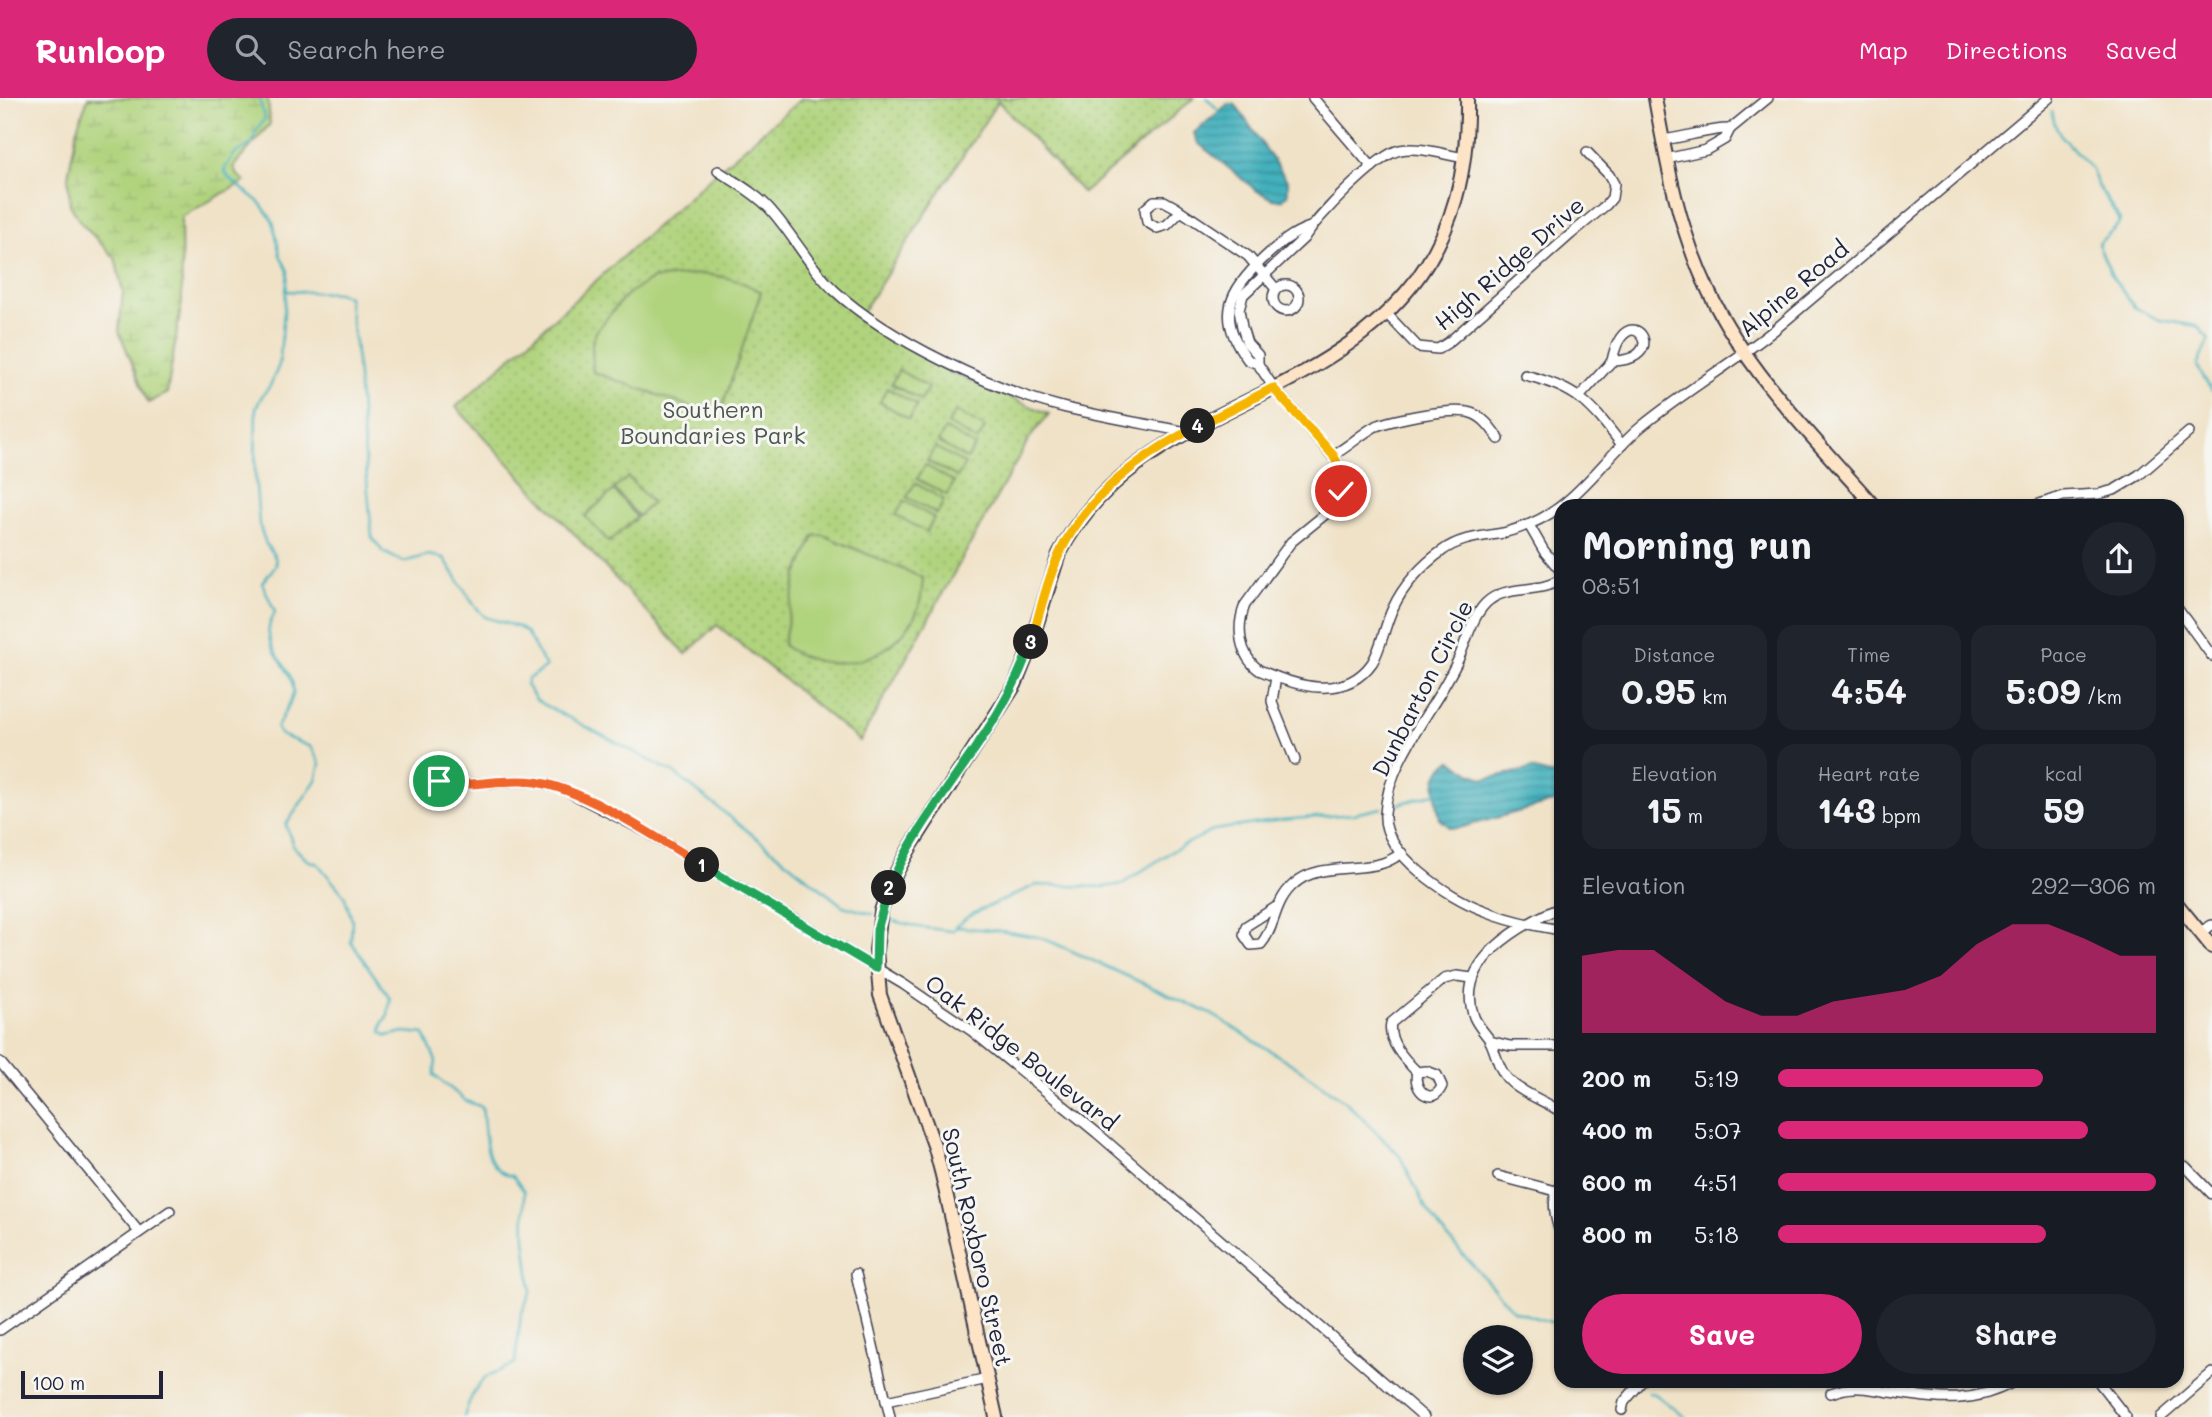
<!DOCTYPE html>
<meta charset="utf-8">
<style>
:root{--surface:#171b24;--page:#20242c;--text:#f1f3f6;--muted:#9ea1a6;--accent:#db2777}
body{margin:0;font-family:Mali,sans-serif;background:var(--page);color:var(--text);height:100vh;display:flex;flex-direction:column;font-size:26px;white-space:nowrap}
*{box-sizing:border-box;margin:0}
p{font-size:23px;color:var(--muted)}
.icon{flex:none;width:38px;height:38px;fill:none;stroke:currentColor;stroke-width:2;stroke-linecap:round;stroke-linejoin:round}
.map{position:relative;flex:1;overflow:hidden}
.panel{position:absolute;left:1554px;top:401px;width:630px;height:889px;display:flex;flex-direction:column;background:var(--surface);border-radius:21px;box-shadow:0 2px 5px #0004}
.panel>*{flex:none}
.controls{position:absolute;left:1463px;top:1227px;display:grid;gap:14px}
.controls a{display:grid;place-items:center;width:70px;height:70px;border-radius:50%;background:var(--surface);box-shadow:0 2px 5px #0004;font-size:35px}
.scale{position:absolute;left:21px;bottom:18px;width:142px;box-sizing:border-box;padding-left:7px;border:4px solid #22223b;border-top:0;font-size:19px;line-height:24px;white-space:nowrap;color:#22223b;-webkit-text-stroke:5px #f6f6f2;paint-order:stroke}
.pin{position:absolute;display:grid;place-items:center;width:60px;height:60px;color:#fff;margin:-30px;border:4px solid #fff;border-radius:50%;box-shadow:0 2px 7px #0007}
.km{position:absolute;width:35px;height:35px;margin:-18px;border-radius:50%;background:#222;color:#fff;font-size:19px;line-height:35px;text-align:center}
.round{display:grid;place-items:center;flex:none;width:74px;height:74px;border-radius:37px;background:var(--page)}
.overview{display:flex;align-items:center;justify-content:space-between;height:119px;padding:0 28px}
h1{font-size:38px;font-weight:800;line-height:52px}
.metrics{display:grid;grid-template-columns:repeat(3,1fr);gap:10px;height:119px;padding:7px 28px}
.metrics div{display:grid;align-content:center;border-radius:18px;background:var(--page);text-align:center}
.metrics b{font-size:35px;font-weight:800}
.metrics small{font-size:19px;font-weight:400}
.metrics p{font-size:19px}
.chart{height:196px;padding:14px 28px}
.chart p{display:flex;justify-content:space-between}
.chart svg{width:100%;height:126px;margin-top:7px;fill:var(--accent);opacity:.7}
.button{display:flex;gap:14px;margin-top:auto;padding:14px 28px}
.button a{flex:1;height:80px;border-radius:42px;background:var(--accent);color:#fff;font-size:28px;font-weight:800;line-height:80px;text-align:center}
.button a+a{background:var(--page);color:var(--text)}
ul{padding:0 28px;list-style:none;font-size:23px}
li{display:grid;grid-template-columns:112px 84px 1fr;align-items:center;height:52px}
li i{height:18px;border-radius:9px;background:var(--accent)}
header{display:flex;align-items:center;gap:42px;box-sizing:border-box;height:98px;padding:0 35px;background:var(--accent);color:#fff}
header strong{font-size:33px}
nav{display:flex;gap:38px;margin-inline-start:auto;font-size:24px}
.search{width:490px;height:63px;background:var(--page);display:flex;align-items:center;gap:18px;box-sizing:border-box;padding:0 24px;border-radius:38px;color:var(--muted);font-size:26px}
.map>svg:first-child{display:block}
</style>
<header>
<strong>Runloop</strong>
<div class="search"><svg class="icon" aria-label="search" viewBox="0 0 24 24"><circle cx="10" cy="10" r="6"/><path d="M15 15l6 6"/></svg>Search here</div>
<nav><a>Map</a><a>Directions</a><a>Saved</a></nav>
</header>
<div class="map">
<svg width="2212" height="1319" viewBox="0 0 2212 1319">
<defs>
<pattern id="wetland-marsh" width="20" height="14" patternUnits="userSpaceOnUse" patternTransform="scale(1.75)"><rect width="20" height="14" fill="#b0d37d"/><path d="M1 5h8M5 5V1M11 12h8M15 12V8" fill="none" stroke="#97b56d"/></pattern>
<pattern id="park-dots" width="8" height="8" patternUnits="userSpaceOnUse" patternTransform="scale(1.75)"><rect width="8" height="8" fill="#b0d37d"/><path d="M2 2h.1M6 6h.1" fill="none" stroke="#97b56d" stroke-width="1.8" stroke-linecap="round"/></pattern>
<pattern id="water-rules" width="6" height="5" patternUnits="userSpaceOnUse" patternTransform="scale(1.75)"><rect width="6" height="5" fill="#42b1bd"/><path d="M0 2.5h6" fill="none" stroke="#37909b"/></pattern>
</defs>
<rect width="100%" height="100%" fill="#f6f6f2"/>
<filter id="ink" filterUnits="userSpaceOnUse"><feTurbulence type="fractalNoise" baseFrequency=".0143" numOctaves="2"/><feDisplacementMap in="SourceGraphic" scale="14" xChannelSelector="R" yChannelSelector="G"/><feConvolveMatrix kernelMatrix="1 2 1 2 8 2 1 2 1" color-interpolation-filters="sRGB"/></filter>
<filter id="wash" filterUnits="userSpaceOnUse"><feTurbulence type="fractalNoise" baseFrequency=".00686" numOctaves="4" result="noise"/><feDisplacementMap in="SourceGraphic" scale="28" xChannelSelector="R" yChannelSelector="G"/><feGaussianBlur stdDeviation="1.57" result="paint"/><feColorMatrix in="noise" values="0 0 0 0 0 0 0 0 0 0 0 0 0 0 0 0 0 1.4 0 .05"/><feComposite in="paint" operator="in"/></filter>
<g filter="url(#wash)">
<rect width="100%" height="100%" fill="#f0e2c7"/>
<!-- wetland -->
<path fill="url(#wetland-marsh)" stroke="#697a5c" stroke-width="2" d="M88,0H268L270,26L234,68L236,76L245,83L181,119L182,203L167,295L148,305L119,233L123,194L115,160L81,125L70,107L68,78L78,27Z"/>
<!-- park -->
<path fill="url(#park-dots)" stroke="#697a5c" stroke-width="2" d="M802,0H1194L1083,95L998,3L858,221L952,275L1049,316L1029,341L860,643L717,527L686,556L456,309L721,70Z"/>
<!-- garden -->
<g fill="#b0d37d" stroke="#697a5c" stroke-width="2">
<path d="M698,176C722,177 740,182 761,194L721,313L713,317L593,274L592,245L597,232L626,197L652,181Z"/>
<path d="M899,272L928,289L921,302L891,286Z"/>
<path d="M887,290L917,307L909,321L880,304Z"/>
<path d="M956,313L985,330L977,343L948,326Z"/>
<path d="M945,331L975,348L967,361L938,344Z"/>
<path d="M935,349L965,366L957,379L927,363Z"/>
<path d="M925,367L954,384L947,397L917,381Z"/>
<path d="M628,379L652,405L638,418L614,391Z"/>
<path d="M915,385L944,402L937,416L907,399Z"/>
<path d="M614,392L637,419L609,444L585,418Z"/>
<path d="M904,403L934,420L926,434L896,417Z"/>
<path d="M823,437L923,480C922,493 921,506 915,518C889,567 826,579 783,547L797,477L814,438Z"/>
</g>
<!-- water -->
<g fill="url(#water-rules)" stroke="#326a7c" stroke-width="2">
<path d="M1228,6H1234L1237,9L1288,84V96L1282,102L1273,101L1257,93L1198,45L1194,35Z"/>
<path d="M1452,663L1472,676L1485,681L1531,671L1561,679V702L1459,730H1451L1440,721C1436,700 1428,673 1452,663Z"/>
</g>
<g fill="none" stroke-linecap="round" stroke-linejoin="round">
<!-- stream -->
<g stroke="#42b1bd" stroke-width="2.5">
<path d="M259,0L265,20L256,33L252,46L234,56L224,72L229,80L260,105L273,123L280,157L288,173L279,267L270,288L262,298L256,310L255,375L259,426L266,446L275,459L276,467L262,485L275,514C273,519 269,525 269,530C265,554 297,572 293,596C292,605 280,619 277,631L281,637L311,649L320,666L316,682L286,727L293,748L307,762L318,766L344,797L352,822L351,844L390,900L388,917L383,924L381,934L387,938L404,934L424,936L436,963L434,977L466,1003L482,1009C486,1035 481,1072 513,1078L524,1093L525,1140L531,1193L521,1217L515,1265C506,1272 491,1274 483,1282C474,1290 467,1308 464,1319"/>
<path d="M1207,0L1219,13"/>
<path d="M2052,13L2055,27L2060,36L2092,72L2098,88L2120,122L2118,127L2098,146L2112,178L2134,209L2160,222L2197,228L2209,241L2197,268L2212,293"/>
<path d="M285,193L338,195L348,199L355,245L372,439L383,454L404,464L428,457L444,460L474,507L485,519L518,529L526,534L546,569L528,581L526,587L537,603L674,675L843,808L873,816"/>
<path d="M1389,709L1436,695"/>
<path d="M887,821L918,829L952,833L956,829L1001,833L1038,839L1054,845L1213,917L1298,970L1347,1005L1400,1058L1423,1105L1442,1133L1514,1213L1561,1227"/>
<path d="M955,829L970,817L1036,787L1104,789L1122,786L1174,752L1214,732L1281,722L1353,716L1382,710"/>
<path d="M1649,1295L1655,1296L1685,1319"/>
</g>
</g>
</g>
<g filter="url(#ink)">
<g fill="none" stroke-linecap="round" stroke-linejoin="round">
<!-- street casing -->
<g stroke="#413f50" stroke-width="12">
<g id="street">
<path d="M1313,0L1372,69"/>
<path d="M1662,42C1682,40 1713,30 1730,31"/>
<path d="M1465,60C1445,57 1420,48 1400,52C1378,56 1316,120 1304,140L1243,197L1239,212L1242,229L1247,245L1258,257V266L1274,290L1337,363L1341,379V393L1334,408L1328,414L1291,444L1245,507C1236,529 1239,557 1259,572C1296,588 1344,604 1372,565C1381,551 1385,526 1393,510C1403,488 1422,467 1442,453C1461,439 1481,439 1503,435C1523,430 1544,421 1561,408"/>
<path d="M1666,61L1706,52L1725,41L1730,31L1768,0"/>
<path d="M718,73C735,84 755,95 769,110C793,136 809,169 835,193C888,242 996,293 1066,310C1105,319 1146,326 1186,334"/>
<path d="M1181,113L1167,127L1157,130L1147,124L1145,111L1154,103H1164L1175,109L1248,158L1276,191"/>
<circle cx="1286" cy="200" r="13"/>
<path d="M1386,215L1418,249L1438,251L1449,244L1571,136L1606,107L1612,100L1614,86L1609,77L1587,54"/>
<path d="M1258,266L1248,262C1215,219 1229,192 1265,159C1279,146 1292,135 1310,129"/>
<path d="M1525,277C1577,290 1590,305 1622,347"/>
<path d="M1580,298L1612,263C1676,262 1626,194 1612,263"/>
<path d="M1333,357C1348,349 1360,337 1374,329C1392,321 1454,309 1471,315C1484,319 1491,330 1499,341"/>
<path d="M1561,408C1591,385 1613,352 1642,328C1686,292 1735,264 1778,229L2049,0"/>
<path d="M2034,408L2063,398L2099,396L2114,392L2139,377L2189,334"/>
<path d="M1529,427L1544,453L1561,473"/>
<path d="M1561,481C1538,497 1507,485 1486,505C1472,519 1466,544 1458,562C1453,573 1446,584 1440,595C1418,631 1387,672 1385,716C1382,756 1450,800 1483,812C1507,822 1536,828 1561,832"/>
<path d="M2177,510L2212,558"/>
<path d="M1276,579L1272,603L1274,610L1295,662"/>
<path d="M424,684L438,683L467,686L517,683L536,684L561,690L647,734L903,886L972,933L1097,1035L1424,1319"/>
<path d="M1276,809L1246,828L1244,837L1251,847L1261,846C1276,829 1273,804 1294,786C1317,765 1355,774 1383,765C1389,763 1396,759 1402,755"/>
<path d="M1561,809C1519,828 1454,863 1474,919C1478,928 1484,934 1489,941C1496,953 1497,969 1507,980C1520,995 1544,1002 1561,1014"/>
<path d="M2200,834L2212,827"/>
<path d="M1490,943L1510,948H1561"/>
<path d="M0,964L139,1134"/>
<path d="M1426,973L1437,977L1442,988C1433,1009 1412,993 1417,974Z"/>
<path d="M1417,974C1405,962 1387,943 1391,925L1444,881L1457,878L1472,880"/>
<path d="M2177,1064L2186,1069L2212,1096"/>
<path d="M1498,1078L1556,1093"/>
<path d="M1561,1088C1549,1100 1556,1123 1561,1137"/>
<path d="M856,1176L890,1319"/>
<path d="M0,1232L170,1113"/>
<path d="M2098,1283L2126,1319"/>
<path d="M1831,1295C1851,1287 1863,1290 1884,1293C1934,1300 1969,1309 2015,1283"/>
<path d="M886,1303L988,1281"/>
<path d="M1622,1312L1624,1304L1642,1283"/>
<path d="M2161,1319L2212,1275"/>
</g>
</g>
<!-- secondary casing -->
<g stroke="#413f50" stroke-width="16">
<g id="secondary">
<path d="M1655,0C1667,67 1679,132 1709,194C1748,275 1815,341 1874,408"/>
<path d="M2177,806L2212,849"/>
<path d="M996,1319L942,1077L935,1050L880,897L876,852L881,813L891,784L911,748L1015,587L1026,560L1058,459C1099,372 1189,332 1270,292C1401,227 1470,151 1467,0"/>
</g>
</g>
<!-- street -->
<use href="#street" stroke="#fff" stroke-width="9"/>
<!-- secondary -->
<use href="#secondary" stroke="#fee4c6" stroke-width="12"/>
</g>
</g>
<g fill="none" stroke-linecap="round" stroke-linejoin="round" filter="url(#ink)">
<!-- split-1 casing -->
<g stroke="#fff" stroke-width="14">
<path id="split-1" d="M439,683C449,684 460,686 471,686C492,685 513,681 535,684C585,691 658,741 702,767"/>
</g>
<!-- split-2 casing -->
<g stroke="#fff" stroke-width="14">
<path id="split-2" d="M702,767L876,870L877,832L889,790"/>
</g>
<!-- split-3 casing -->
<g stroke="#fff" stroke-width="14">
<path id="split-3" d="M889,790C926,702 1002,635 1031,544"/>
</g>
<!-- split-4 casing -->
<g stroke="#fff" stroke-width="14">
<path id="split-4" d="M1031,544C1041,511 1049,473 1066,443C1095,392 1147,354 1198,328"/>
</g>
<!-- split-5 casing -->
<g stroke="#fff" stroke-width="14">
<path id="split-5" d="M1198,328L1273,290L1333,357L1340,370L1341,393"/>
</g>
<!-- split-1 -->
<use href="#split-1" stroke="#f0652b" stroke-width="9"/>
<!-- split-2 -->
<use href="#split-2" stroke="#22a559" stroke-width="9"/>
<!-- split-3 -->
<use href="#split-3" stroke="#22a559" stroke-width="9"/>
<!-- split-4 -->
<use href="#split-4" stroke="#f5b400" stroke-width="9"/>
<!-- split-5 -->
<use href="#split-5" stroke="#f5b400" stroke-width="9"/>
</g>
<g text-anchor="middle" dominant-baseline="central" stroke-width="6" stroke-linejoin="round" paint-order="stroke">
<!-- street labels -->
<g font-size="23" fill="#22223b" stroke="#f6f6f2">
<text transform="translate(1509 165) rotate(-41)">High Ridge Drive</text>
<text transform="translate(1793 190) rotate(-40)">Alpine Road</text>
<text transform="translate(1422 590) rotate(-63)">Dunbarton Circle</text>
<text transform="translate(1022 954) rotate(38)">Oak Ridge Boulevard</text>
<text transform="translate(978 1149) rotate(77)">South Roxboro Street</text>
</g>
<!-- park labels -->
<g font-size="23" fill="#4d574f" stroke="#f6f6f2">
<text x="713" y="311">Southern<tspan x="713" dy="26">Boundaries Park</tspan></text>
</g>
</g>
</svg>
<div class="controls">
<a><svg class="icon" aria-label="layers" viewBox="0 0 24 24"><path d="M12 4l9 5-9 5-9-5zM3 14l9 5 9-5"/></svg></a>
</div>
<div class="scale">100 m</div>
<div class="pin" style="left:439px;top:683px;background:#1e9e55"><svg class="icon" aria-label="arrive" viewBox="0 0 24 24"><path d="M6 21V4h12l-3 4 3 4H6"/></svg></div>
<div class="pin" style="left:1341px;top:393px;background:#d93025"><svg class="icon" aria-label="check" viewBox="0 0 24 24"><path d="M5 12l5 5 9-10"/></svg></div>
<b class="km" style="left:702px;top:767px">1</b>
<b class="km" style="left:889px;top:790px">2</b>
<b class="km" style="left:1031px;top:544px">3</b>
<b class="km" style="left:1198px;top:328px">4</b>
<section class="panel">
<div class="overview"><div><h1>Morning run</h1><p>08:51</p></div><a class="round"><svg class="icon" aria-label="share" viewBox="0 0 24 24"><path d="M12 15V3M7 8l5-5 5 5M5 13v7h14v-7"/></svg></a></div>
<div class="metrics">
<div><p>Distance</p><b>0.95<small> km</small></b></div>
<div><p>Time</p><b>4:54</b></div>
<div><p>Pace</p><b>5:09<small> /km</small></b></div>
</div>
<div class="metrics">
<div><p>Elevation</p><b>15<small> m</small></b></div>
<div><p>Heart rate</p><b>143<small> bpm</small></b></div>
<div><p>kcal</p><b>59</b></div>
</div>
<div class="chart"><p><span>Elevation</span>292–306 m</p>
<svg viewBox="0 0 160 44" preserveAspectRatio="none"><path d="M0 44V17L10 15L20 15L30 24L40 33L50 38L60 38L70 33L80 31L90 29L100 24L110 13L120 6L130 6L140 11L150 17L160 17V44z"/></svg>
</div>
<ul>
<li><b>200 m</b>5:19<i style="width:70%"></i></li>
<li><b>400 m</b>5:07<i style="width:82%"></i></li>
<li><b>600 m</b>4:51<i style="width:100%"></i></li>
<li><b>800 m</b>5:18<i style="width:71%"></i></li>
</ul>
<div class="button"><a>Save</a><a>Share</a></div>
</section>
</div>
